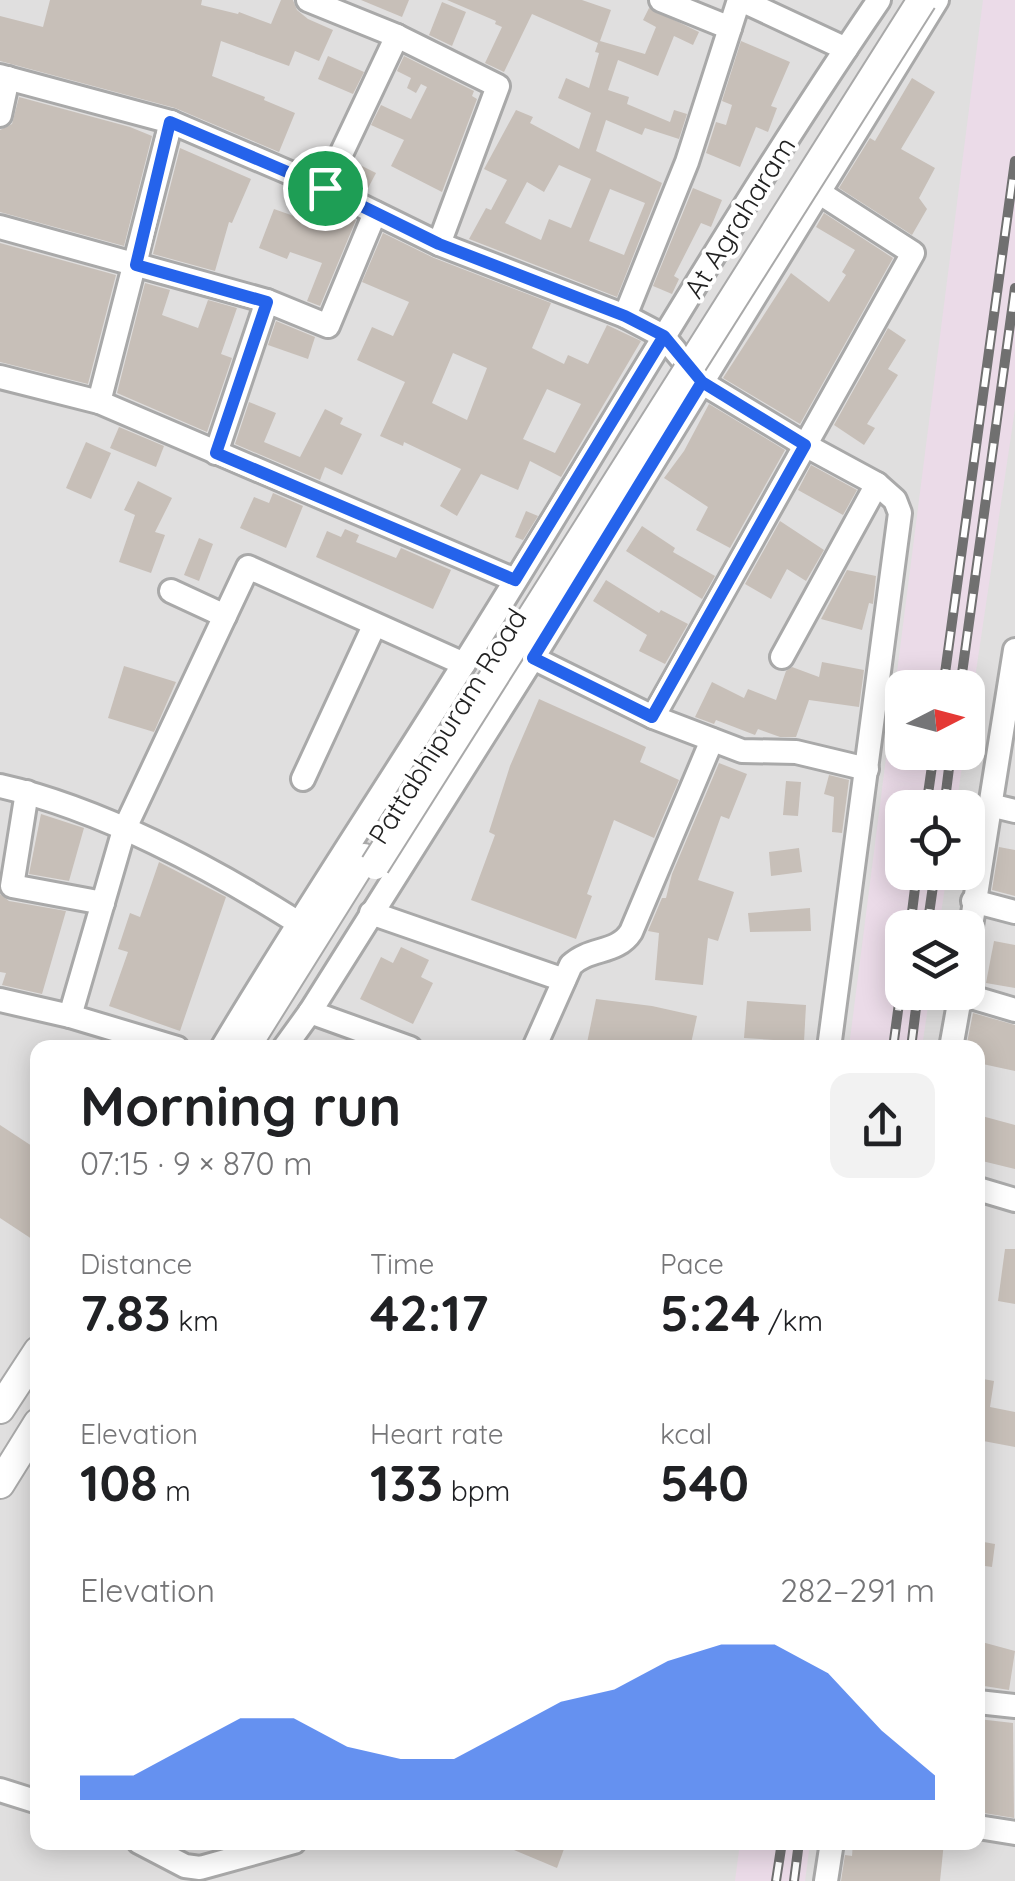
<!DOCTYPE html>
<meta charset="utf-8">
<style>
:root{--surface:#fff;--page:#f2f2f2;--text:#202124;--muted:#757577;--accent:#2563eb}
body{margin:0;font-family:Quicksand,sans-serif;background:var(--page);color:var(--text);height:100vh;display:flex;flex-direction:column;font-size:38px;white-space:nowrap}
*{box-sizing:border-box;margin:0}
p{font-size:32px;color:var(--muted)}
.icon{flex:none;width:55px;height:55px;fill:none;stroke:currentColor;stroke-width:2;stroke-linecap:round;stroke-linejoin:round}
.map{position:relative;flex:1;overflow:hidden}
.drawer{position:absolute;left:30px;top:1040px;width:955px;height:810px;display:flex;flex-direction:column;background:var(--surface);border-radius:20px;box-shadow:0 5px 25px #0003}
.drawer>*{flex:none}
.needle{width:65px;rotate:84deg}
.tools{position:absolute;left:885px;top:670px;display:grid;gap:20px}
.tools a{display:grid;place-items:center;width:100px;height:100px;border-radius:20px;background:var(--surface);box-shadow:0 5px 25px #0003;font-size:50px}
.pin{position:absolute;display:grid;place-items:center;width:85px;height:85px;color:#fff;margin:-42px;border:5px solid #fff;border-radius:50%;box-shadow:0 2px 10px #0007}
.round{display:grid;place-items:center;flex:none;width:105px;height:105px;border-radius:20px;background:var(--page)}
.head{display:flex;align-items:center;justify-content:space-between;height:170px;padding:0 50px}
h1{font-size:55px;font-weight:700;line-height:75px}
.figures{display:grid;grid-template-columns:repeat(3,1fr);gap:15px;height:170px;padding:10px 50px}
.figures div{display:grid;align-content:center}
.figures b{font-size:50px;font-weight:700}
.figures small{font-size:28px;font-weight:400}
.figures p{font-size:28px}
.chart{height:280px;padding:20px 50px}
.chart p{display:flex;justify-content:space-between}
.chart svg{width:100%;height:180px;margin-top:10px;fill:var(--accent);opacity:.7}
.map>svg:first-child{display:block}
</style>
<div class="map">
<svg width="1015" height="1881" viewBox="0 0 1015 1881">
<rect width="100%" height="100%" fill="#f2efe9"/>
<!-- residential -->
<path fill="#e0dfdf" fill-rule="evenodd" d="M0,0H1015V1881H0ZM902,688H968V752H902ZM902,808H968V872H902ZM902,928H968V992H902ZM38,1048H978V1842H38Z"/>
<!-- industrial -->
<g fill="#ebdbe8">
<path d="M983,0H1015V409L968,725V688H902V752L964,753L956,807L902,808V872L947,873L939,927L902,928V992L930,993L922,1047H849Z"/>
<path d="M740,1843H810L805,1881H735Z"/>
</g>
<!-- building -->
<g fill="#c7bfb8" fill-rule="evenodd">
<path d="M50,0H202L201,5L238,14L239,12L271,24L281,0H293L297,10L308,19L333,30L319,61L295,51L289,66L221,41L212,76L265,97L264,100L295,113L279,152L175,108L0,61V16L43,27Z"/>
<path d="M361,0H409L402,17Z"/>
<path d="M447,0H582L611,10L600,41L645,54L656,27L643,20L649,8L699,32L693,45L674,36L658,76L618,60L608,90L629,97L627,104L670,122L674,110L687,114L679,139L645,128L642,135L606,120L596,151L662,183L617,297L469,239L486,208L491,210L507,180L484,169L516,110L533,117L530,123L579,149L591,113L558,98L566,78L589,88L599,53L595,52L598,43L532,14L504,72L485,63L502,27L495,24L496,21ZM559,165L591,179L571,228L549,219L541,240L505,223L527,182L544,192ZM610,189L645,203L624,255L589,241Z"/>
<path d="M442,2L466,12L452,46L429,35Z"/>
<path d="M741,41L790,62L771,106L777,108L768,132L756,127L740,167L706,153L716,122L726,125L732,105L722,101Z"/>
<path d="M328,56L364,72L353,94L318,79Z"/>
<path d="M404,56L474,91L472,96L477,99L442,192L391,166L404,140L371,125L381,105L411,119L427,87L421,84L416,93L407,88L411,78L397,71Z"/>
<path d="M912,78L935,92L901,149L935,168L919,198L927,209L912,235L839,188L870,138L875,141Z"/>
<path d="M19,97L130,127L152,136L124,246L0,212V130L12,124Z"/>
<path d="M180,148L251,179L232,223L229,222L215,271L153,254Z"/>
<path d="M354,162L376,173L366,192L345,181Z"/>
<path d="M693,188L722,200L711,227L701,223L674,276L679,279L672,294L653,286Z"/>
<path d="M313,199L356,220L320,306L307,301L322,263L290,252L287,259L259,248L274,209L305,220Z"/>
<path d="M824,213L893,258L800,424L723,378L791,273L829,302L846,275L842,272L855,250L816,227Z"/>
<path d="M383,233L434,258L551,303L532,348L564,364L568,355L588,364L607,325L641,341L561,477L530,461L518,490L481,474L457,516L440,506L461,469L404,442L403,446L380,436L405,382L357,360L372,327L393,336L409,302L362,282ZM453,353L487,368L467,420L432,403ZM547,389L581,404L555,453L523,439Z"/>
<path d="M0,243L116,275L88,384L0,362Z"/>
<path d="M145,283L170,290L162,315L198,328L208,300L237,308L221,354L232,358L207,432L117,393Z"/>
<path d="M276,321L315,337L308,359L268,345Z"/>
<path d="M888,328L906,340L888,369L898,375L867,424L875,428L864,445L834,425Z"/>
<path d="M249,402L276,413L264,442L300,457L325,409L343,418L340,424L362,434L342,475L325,467L320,480L235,444Z"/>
<path d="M709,404L785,450L730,548L696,530L708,507L664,478L684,451Z"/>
<path d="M119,427L164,446L156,467L110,448Z"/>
<path d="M86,442L111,453L91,499L66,488Z"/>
<path d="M811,465L857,490L843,515L798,490Z"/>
<path d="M138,481L172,498L155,532L165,535L151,573L119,562L135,515L124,510Z"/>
<path d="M273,493L303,506L286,548L240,528L254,497L269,503Z"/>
<path d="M526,511L538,516L523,540L515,537Z"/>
<path d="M780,521L824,550L806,581L787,569L771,599L745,584Z"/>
<path d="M642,526L675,548L673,552L715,576L702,599L626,551Z"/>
<path d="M345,529L359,535L356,542L396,558L401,548L451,570L433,609L316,557L327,531L341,537Z"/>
<path d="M199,538L213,544L199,581L184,575Z"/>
<path d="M847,570L876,576L873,604L869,603L862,630L821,619Z"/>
<path d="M606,580L659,613L661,610L688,624L665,664L639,651L647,635L593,601Z"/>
<path d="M822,662L864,670L859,707L809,700L796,737H780L758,729L755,735L716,720L714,724L695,717L712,682L744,698L748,689L776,700L786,671L792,667L819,677Z"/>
<path d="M124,666L176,682L154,732L108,718Z"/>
<path d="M539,699L646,747L640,762L679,780L654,838L614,820L587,894L592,896L576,939L471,900L495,835L489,832L510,766Z"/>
<path d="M719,763L747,774L729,819L721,816L698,880L734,892L718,941L708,938L703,985L655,980L659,933L648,931L662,898H666L672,874Z"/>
<path d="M829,775L849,780L842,833L832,832L834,797L824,794Z"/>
<path d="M786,781L801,782L798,816L783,815Z"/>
<path d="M41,814L84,828L69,881L29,874Z"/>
<path d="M999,847L1015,850V896L992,890Z"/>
<path d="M799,848L802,872L771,876L769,852Z"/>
<path d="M159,862L226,897L180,1031L109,1006L128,952L118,949L130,913L140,917Z"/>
<path d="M0,894L9,901L66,911L42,994L2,985L6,973L0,972Z"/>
<path d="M810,908L811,931L750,932L748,913Z"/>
<path d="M994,941L1015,945V988L986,983Z"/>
<path d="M401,947L429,960L421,977L433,983L413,1024L360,999L381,957L393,963Z"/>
<path d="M596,999L652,1006L697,1016L690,1048H608L587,1043Z"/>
<path d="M747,1001L806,1005L804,1042L744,1038Z"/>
<path d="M973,1013L1015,1025V1071L978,1063V1048H966Z"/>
<path d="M978,1115L1015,1125V1169L978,1160Z"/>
<path d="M0,1125L38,1150V1243L0,1218Z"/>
<path d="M1005,1249H1015V1304L998,1301Z"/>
<path d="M978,1378L994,1381L990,1407L1015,1412V1447L978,1440Z"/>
<path d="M978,1541L995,1544L992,1567L978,1565Z"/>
<path d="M978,1641L1015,1651L1009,1690L978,1685Z"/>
<path d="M978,1719L1013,1723L1014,1818L978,1812Z"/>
<path d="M549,1842L564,1849L557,1868L497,1843Z"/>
<path d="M853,1842H944L940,1881H841L845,1855L852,1856Z"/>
</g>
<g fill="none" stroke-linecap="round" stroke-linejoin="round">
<!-- minor casing -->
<g stroke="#a9a9a9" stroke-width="28">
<g id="minor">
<path d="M308,0L397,36L498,86L439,244"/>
<path d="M661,0L730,28"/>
<path d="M741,0L846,49"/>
<path d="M0,76L171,122L325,188L439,244L625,316L663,336L701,382L805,445L877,484L782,657"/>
<path d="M0,115L8,78"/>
<path d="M325,188L397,36"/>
<path d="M0,227L267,301L328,326L375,213"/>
<path d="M625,316L687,162L739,0"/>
<path d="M0,377L99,402L515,580"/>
<path d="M99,402L171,122"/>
<path d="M216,453L267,301"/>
<path d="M171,591L225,616"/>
<path d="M533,658L653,717L742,751L796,752L867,769"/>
<path d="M653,717L913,253L820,193"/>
<path d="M303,779L374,626"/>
<path d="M0,786C99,808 212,868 297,922"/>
<path d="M27,792L12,886L103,903"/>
<path d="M990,805L1015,811"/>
<path d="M973,901L1015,912"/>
<path d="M371,913L564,980"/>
<path d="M968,945L1015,650"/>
<path d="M961,994L1015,1010"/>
<path d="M0,1000L70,1016L177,1048"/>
<path d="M310,1012L410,1048"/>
<path d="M70,1016L124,830L248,567L464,664"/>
<path d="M222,1048C300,917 385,791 465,662C603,442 732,215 879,0"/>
<path d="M284,1048L310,1012L533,658L937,0"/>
<path d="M534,1048L571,965C590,947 617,954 631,932L712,740"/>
<path d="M829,1048L900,513L895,500L877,484"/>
<path d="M951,1048L961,992"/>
<path d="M978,1189L1015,1200"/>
<path d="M978,1702L1015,1706"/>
<path d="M0,1790L38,1802"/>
<path d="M978,1827L1015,1833"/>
<path d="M139,1842L185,1866L200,1868L294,1842"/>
<path d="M826,1881L832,1842"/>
</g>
</g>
<!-- tertiary casing -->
<g stroke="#a9a9a9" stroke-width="32">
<g id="tertiary">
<path d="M245,1048L364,858"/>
<path d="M0,1409L38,1351"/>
<path d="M0,1484L38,1423"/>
</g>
</g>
<!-- minor -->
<use href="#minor" stroke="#fff" stroke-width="22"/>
<!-- tertiary -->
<use href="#tertiary" stroke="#fff" stroke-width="28"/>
<!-- rail casing -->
<g stroke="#707070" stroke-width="10">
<g id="rail">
<path d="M943,688L1015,161"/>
<path d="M960,688L1015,288"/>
<path d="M926,808L934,752"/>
<path d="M944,808L951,752"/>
<path d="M910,928L917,872"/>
<path d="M927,928L935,872"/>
<path d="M893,1048L902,981"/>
<path d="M911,1048L918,992"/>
<path d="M776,1881L782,1842"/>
<path d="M794,1881L799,1842"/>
</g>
</g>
<!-- rail -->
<use href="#rail" stroke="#fff" stroke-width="6" stroke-dasharray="19" stroke-linecap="butt"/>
<!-- tertiary-bridge casing -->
<g stroke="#a9a9a9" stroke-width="32" stroke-linecap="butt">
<path id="tertiary-bridge" d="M375,865L922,0"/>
</g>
<!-- tertiary-bridge -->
<use href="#tertiary-bridge" stroke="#fff" stroke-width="28"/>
</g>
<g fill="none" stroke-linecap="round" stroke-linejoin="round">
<!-- route casing -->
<g stroke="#fff" stroke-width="20">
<path id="route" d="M325,188L439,244L625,316L664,336L702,382L533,658L652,717L805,445L702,382L664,336L515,580L216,453L267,302L136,265L170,122L325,188"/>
</g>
<!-- route -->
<use href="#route" stroke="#2563eb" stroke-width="12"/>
</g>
<g text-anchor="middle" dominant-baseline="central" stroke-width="8" stroke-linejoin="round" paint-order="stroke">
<!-- street labels -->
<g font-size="28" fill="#222" stroke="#fff">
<text transform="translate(739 217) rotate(-58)">At Agraharam</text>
<text transform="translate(447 726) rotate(-58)">Pattabhipuram Road</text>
</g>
</g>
</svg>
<div class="tools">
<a><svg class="needle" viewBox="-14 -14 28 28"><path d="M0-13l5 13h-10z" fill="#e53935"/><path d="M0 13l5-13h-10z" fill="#757577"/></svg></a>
<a><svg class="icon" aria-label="locate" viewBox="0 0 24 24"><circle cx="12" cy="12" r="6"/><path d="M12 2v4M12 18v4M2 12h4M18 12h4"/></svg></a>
<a><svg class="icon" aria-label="layers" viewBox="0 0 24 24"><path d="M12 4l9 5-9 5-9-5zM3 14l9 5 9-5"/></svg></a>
</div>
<div class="pin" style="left:325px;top:188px;background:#1e9e55"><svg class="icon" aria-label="arrive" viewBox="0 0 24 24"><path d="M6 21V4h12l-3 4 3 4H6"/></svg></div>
<section class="drawer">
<div class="head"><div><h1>Morning run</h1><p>07:15 · 9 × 870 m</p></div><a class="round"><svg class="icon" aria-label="share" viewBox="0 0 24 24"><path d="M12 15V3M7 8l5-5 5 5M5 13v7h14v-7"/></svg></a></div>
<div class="figures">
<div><p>Distance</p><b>7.83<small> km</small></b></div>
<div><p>Time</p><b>42:17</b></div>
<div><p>Pace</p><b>5:24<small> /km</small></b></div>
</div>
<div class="figures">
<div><p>Elevation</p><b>108<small> m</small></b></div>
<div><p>Heart rate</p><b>133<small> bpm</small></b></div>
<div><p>kcal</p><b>540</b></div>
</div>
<div class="chart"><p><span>Elevation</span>282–291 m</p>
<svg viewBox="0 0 160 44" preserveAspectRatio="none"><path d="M0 44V38L10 38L20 31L30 24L40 24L50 31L60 34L70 34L80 27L90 20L100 17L110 10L120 6L130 6L140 13L150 27L160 38V44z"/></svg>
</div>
</section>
</div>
